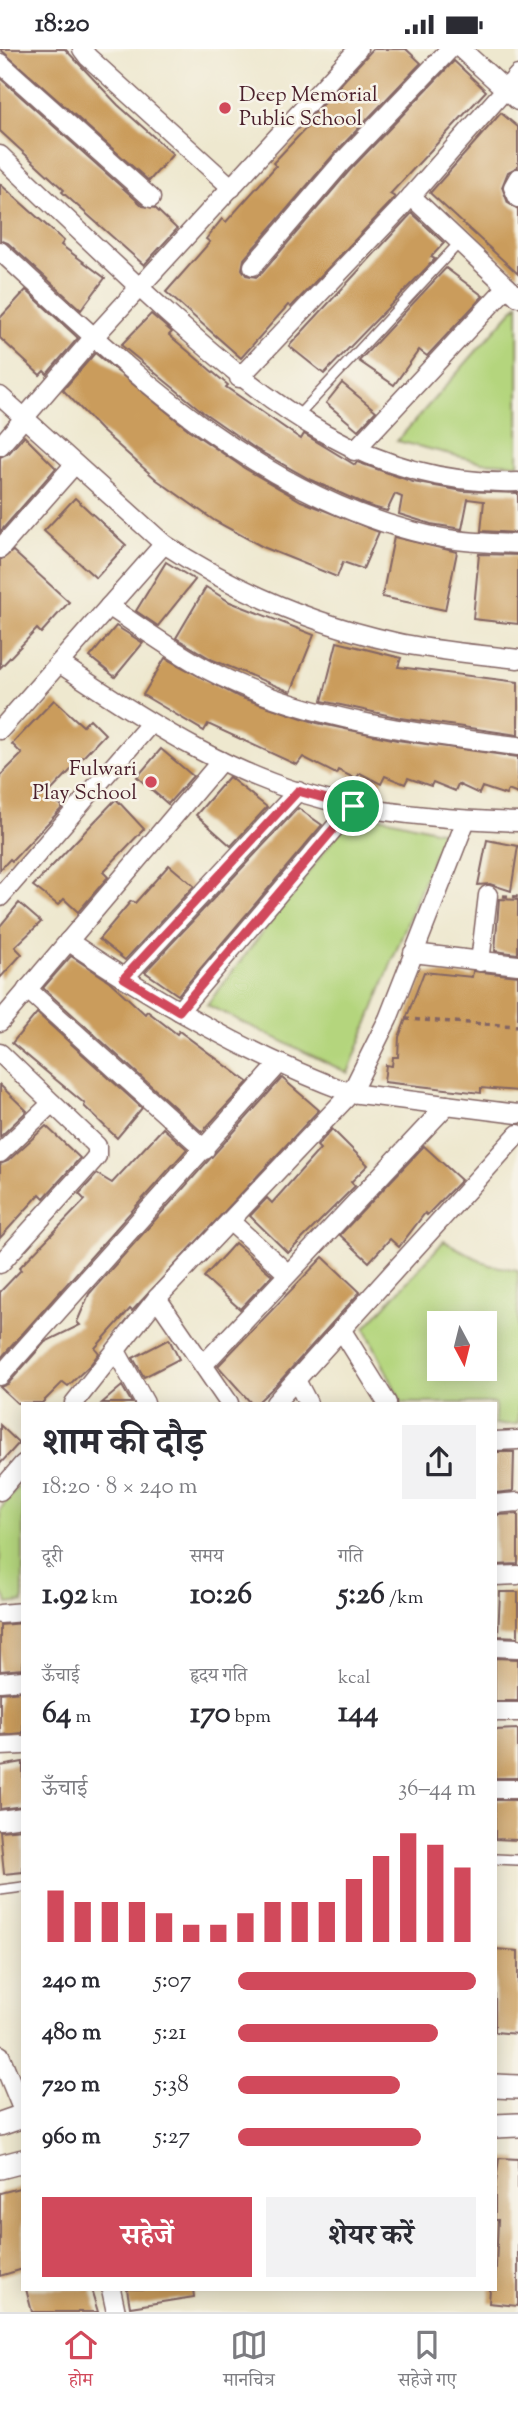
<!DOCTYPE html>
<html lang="hi">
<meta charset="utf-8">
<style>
:root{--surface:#fff;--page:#f2f2f3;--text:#2b2b33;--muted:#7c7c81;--line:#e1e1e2;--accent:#d1495b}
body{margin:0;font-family:"Sorts Mill Goudy","Noto Serif Devanagari",serif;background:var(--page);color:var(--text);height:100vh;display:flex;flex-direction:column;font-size:26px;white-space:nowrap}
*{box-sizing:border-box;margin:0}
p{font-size:23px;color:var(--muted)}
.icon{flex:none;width:38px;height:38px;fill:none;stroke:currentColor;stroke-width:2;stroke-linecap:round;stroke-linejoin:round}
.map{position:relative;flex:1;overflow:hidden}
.sheet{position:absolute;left:21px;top:1353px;width:476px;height:889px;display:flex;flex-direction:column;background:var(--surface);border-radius:0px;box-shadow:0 4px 18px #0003}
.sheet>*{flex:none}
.needle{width:46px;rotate:173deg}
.fabs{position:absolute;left:427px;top:1262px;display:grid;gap:14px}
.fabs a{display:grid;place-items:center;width:70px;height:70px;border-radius:0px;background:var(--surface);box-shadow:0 4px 18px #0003;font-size:35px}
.pin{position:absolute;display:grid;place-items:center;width:60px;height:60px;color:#fff;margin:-30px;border:4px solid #fff;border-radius:50%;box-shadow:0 2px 7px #0007}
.round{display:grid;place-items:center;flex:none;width:74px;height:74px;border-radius:0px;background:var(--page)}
.head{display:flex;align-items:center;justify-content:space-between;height:119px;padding:0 21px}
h1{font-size:38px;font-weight:700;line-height:52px}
.metrics{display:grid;grid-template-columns:repeat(3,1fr);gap:10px;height:119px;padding:7px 21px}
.metrics div{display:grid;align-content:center}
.metrics b{font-size:30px;font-weight:700}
.metrics small{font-size:19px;font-weight:400}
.metrics p{font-size:19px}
.chart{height:196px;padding:14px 21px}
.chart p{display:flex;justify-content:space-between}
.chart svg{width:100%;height:126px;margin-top:7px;stroke:var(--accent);stroke-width:6}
.action{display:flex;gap:14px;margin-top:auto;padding:14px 21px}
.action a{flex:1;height:80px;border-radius:0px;background:var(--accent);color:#fff;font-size:28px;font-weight:700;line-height:80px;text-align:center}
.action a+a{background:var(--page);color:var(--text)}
ul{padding:0 21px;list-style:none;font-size:23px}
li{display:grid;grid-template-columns:112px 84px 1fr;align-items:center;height:52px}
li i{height:18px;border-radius:9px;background:var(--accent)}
.status{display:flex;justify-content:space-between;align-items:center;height:49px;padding:0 35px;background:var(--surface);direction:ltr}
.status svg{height:19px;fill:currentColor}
.tabs{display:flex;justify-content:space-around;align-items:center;height:98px;border-top:2px solid var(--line);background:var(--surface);font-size:19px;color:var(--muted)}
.tabs a{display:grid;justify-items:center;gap:4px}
.tabs .on{color:var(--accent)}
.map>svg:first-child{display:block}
</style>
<div class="status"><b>18:20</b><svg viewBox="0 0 49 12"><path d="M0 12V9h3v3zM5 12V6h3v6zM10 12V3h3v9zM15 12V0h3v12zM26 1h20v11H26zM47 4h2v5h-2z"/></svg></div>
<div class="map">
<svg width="518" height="2263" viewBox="0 0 518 2263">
<rect width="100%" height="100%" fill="#f7f3e8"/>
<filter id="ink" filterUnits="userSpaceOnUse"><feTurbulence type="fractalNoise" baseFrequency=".0143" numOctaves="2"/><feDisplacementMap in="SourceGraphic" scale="14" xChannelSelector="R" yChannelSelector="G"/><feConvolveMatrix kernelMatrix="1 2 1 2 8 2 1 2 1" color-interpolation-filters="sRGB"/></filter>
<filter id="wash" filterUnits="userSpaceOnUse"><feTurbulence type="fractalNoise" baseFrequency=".00686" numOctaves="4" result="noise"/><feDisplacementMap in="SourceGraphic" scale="28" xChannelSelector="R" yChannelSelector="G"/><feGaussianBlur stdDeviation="1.57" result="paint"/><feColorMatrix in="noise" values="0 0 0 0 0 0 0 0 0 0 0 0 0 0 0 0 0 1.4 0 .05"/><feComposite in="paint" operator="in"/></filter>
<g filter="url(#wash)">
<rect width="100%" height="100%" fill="#eee8cf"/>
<!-- green -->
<g fill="#b4d57d" stroke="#7f7a54" stroke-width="2" fill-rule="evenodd">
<path d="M518,255V415L482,413L397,392Z"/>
<path d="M355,762L443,783L348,1024L207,956Z"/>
<path d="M444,1192L489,1216L518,1221V1375L495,1376V1354H402L365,1279ZM485,1274V1320H439V1274Z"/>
<path d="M23,1432V1553L8,1555L0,1539V1460Z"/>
</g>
<g id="blocks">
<!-- building -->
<g fill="#ca9c5c">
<path d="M0,0H65L118,56L173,105L149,132Z"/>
<path d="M373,0H406L421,14L334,105L244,210L242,220L246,226L256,228L262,224L350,121L454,12L486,42L390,145L395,148L390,154L291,258L288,256L241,309L166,243L210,193L206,190L222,170L226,173L276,117L273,114L311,74L308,71Z"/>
<path d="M0,29L143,157L155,159L177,180L144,216L62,143L64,141L0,82Z"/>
<path d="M501,64L518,78V118L508,123L502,138L508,154L518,160V225L430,144Z"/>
<path d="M0,135L64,192L61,196L105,229L81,261L8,194L0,191Z"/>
<path d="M412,164L444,194L431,208L435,210L324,325L289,297Z"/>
<path d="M446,219L483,247L427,307L419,301L394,336L359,312Z"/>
<path d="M26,241L78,289L47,325L44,322L40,326L0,289V269Z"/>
<path d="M151,265L172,283L169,286L228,336L226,338L301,390L304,385L355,416L357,413L413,433L463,442L518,444V484L481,482L484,452L468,450L462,480L431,475L399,465L402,448L395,445L387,462L369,457L311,431L256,400L203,363L121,296Z"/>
<path d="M95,304L189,381L244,419L301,452L379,483L363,520L343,513L337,528L263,498L215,472L157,431L101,381L63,341Z"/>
<path d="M342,334L376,362L358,381L326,354Z"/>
<path d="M24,387L56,419L0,483V408L9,404Z"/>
<path d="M75,449L126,496L96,529L44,482Z"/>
<path d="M394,488L457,503L445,561L382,548Z"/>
<path d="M13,502L69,553L41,584L37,580L0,619V511Z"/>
<path d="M479,505L518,506V575L473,570Z"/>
<path d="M166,513L195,531L158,577L136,562Z"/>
<path d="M206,538L230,553L314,586L291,643L213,611L176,589Z"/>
<path d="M116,577L143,594L115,628L90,608Z"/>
<path d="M337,593L401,609L398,618L518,633V686L401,669L322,652Z"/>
<path d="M165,609L239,648L317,674L397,691L518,708V745L508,741L506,746L482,738L479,745L458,735L455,742L433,733L431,737L408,729L405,735L385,727L381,735L360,724L356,730L338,721L336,725L303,708L297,716L208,675L204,682L143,646Z"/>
<path d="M54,651L83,677L90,670L105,685L49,744L63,758L12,812L10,810L0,821V727L22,705L12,695Z"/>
<path d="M161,700L193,727L168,755L137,728Z"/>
<path d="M229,728L267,758L231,797L196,766Z"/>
<path d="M116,750L144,780L103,823L108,828L78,863L64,850L58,856L33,837Z"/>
<path d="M298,759L322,776L178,946L145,923Z"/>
<path d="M487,791L518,797L511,842L490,835L478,836Z"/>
<path d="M169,816L194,837L125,911L99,890L131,852L135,854Z"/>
<path d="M499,850L518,851V905L495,902Z"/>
<path d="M19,854L41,873L15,898L22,905L0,929V877Z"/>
<path d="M71,907L109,932L145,965L147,962L177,985L179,982L248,1033L202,1083L43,939Z"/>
<path d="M473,922L518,927V1042L481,1039V1044L384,1033L386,1016L392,1017L393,1008H398L399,988L424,923L472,928Z"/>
<path d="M37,964L142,1059L117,1089L84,1057L85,1055L12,994Z"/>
<path d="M282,1029L319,1061L316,1064L132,1262L130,1260L95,1299L99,1304L90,1316L68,1337L63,1333L42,1354H17L0,1338L8,1335L45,1293L80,1276L77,1273L89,1245Z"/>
<path d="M0,1036L27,1062L0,1088Z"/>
<path d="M46,1077L80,1109L44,1149L40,1145L0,1189V1115L8,1112Z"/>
<path d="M163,1079L187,1100L0,1310V1243L21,1221L19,1219L85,1151L79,1145L97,1125L112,1134Z"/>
<path d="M332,1080L368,1116L351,1133L355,1137L288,1204L250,1167L267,1149L272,1154L320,1100L317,1097Z"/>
<path d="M424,1097L461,1131L427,1166L425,1164L399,1198L390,1190L369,1213L340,1186Z"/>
<path d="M235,1194L272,1226L240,1260L204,1228Z"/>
<path d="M323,1208L360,1243L279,1333L257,1354H251L218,1317Z"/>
<path d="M169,1290L179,1310L144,1328L133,1309Z"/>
<path d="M122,1337L132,1354H102Z"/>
<path d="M0,1376L19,1394L0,1415Z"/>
<path d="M495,1403H514L513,1442L495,1444Z"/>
<path d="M518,1465V1515L495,1516V1466Z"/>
<path d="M500,1543H518V1588L498,1587Z"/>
<path d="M23,1574V1620L0,1622V1576Z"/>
<path d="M495,1609L518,1610V1652H495Z"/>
<path d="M23,1642V1684L0,1686V1644Z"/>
<path d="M518,1680V1729H495V1681Z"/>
<path d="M23,1713V1757L0,1760V1717Z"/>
<path d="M495,1751H518V1791L495,1790Z"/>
<path d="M23,1780V1823L4,1825L0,1782Z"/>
<path d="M495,1900L518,1902V1985L495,1983Z"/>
<path d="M499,2109L518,2110V2257L489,2254L490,2240H495L498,2171H495V2141Z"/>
<path d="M23,2138V2220L0,2227V2144Z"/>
<path d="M26,2240H91L98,2263H32Z"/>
<path d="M127,2240H193L194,2248L130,2258Z"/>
</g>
</g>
</g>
<g filter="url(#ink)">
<use href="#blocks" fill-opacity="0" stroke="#836564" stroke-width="2"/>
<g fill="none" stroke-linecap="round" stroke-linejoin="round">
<!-- service casing -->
<g stroke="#836564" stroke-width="12">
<g id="service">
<path d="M296,369L459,194"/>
<path d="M495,1810L518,1811"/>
<path d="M0,1841L23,1838"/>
</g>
</g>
<!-- minor casing -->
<g stroke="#836564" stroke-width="21">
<g id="minor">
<path d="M82,0L88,8L232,139"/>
<path d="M461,0L518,52"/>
<path d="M0,14L151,149"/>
<path d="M0,106C55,159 110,212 166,263C270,356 370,438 518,433"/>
<path d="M518,129L513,138L518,149"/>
<path d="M411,147L518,248"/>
<path d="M0,202C125,317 256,447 428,486C458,493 488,494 518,495"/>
<path d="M253,217L342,113L450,0"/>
<path d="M239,329L398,162L518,26"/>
<path d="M0,347L164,495C234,541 313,575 395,593C435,602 477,605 518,610"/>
<path d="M0,397L93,289L358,0"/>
<path d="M354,402L507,238"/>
<path d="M0,500L74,416"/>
<path d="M109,557C141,579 173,602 208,621C302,670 414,684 518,697"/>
<path d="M59,614C149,675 244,737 354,757C407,767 464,771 518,773"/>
<path d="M0,681L164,495"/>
<path d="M0,848L150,675"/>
<path d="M68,892C157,952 250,1007 351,1044L518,1065"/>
<path d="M413,904L518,916"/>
<path d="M480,913L488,846"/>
<path d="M124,929L298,742"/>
<path d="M27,940L205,1101"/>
<path d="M179,962L353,757"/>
<path d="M0,973L221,712"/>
<path d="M0,1004L97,1097V1107L92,1113L0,1215"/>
<path d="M0,1104L52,1054"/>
<path d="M231,1173L288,1225"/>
<path d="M157,1249L229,1354"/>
<path d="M341,1280L387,1354"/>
<path d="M116,1302L145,1354"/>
<path d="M204,1315L447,1056"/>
<path d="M0,1327L278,1016"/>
<path d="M296,1331L308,1354"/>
<path d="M74,1354L157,1249L351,1044L388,970L466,771"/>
<path d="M275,1354L518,1085"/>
<path d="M495,1392L518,1391"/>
<path d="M0,1442L23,1415"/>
<path d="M495,1455L518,1453"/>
<path d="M495,1527L518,1526"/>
<path d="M0,1565L23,1563"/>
<path d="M495,1598L518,1599"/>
<path d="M0,1633L23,1631"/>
<path d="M495,1663H518"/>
<path d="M0,1697L23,1696"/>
<path d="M495,1740H518"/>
<path d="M0,1771L23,1768"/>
<path d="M0,2006L23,2062"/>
<path d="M111,2240L116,2263"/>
</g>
</g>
<!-- tertiary casing -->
<g stroke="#836564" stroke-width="26">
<g id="tertiary">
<path d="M495,2037L518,2038"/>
<path d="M0,2075L23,2067"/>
<path d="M495,2077L518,2076"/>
<path d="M0,2118L23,2112"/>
</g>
</g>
<!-- path -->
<g stroke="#836564" stroke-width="3.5" stroke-dasharray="5 5" stroke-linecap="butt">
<path d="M503,847L518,848"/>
<path d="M405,970L518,977"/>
</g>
<!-- service -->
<use href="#service" stroke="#fff" stroke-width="9"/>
<!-- minor -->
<use href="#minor" stroke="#fff" stroke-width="18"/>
<!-- tertiary -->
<use href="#tertiary" stroke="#fff" stroke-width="23"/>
</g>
</g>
<g fill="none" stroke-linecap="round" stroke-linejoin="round" filter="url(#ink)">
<!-- route casing -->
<g stroke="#fff" stroke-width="14">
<path id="route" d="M298,742L353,757L179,962L124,929Z"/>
</g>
<!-- route -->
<use href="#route" stroke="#d1495b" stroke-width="9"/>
</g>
<!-- markers -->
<g fill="#d1495b" stroke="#f7f3e8" stroke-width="2.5">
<circle cx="225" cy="59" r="7"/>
<circle cx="151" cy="733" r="7"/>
</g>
<g text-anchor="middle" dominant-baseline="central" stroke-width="5" stroke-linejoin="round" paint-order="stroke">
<!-- poi labels -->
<g font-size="21" fill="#4a1f2b" stroke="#f7f3e8" text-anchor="start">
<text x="239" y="47">Deep Memorial<tspan x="239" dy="24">Public School</tspan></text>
<text x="137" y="721" text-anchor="end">Fulwari<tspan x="137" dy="24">Play School</tspan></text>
</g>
</g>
</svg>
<div class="fabs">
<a><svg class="needle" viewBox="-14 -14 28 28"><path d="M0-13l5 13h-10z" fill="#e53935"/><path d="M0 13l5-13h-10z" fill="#7c7c81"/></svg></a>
</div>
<div class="pin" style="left:353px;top:757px;background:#1e9e55"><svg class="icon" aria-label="arrive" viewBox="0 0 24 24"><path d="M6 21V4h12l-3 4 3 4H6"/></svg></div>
<section class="sheet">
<div class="head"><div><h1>शाम की दौड़</h1><p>18:20 · 8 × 240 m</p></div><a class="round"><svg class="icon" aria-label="share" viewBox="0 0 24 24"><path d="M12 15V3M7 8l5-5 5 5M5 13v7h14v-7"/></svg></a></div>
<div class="metrics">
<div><p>दूरी</p><b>1.92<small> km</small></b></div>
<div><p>समय</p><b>10:26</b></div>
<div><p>गति</p><b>5:26<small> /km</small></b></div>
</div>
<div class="metrics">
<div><p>ऊँचाई</p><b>64<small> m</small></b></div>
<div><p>हृदय गति</p><b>170<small> bpm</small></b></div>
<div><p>kcal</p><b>144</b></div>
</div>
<div class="chart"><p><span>ऊँचाई</span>36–44 m</p>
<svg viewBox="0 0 160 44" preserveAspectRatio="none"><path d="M5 44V26M15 44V30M25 44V30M35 44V30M45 44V34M55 44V38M65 44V38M75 44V34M85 44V30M95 44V30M105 44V30M115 44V22M125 44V14M135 44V6M145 44V10M155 44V18"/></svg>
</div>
<ul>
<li><b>240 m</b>5:07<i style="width:100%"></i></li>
<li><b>480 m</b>5:21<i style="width:84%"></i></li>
<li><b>720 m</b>5:38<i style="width:68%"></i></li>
<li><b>960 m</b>5:27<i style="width:77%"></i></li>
</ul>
<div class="action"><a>सहेजें</a><a>शेयर करें</a></div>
</section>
</div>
<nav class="tabs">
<a class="on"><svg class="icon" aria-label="home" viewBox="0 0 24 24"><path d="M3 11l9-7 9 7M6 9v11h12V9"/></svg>होम</a>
<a><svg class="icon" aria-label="map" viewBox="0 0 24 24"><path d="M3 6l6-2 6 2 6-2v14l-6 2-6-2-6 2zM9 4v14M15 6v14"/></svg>मानचित्र</a>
<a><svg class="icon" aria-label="saved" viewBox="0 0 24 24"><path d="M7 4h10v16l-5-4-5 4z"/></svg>सहेजे गए</a>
</nav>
